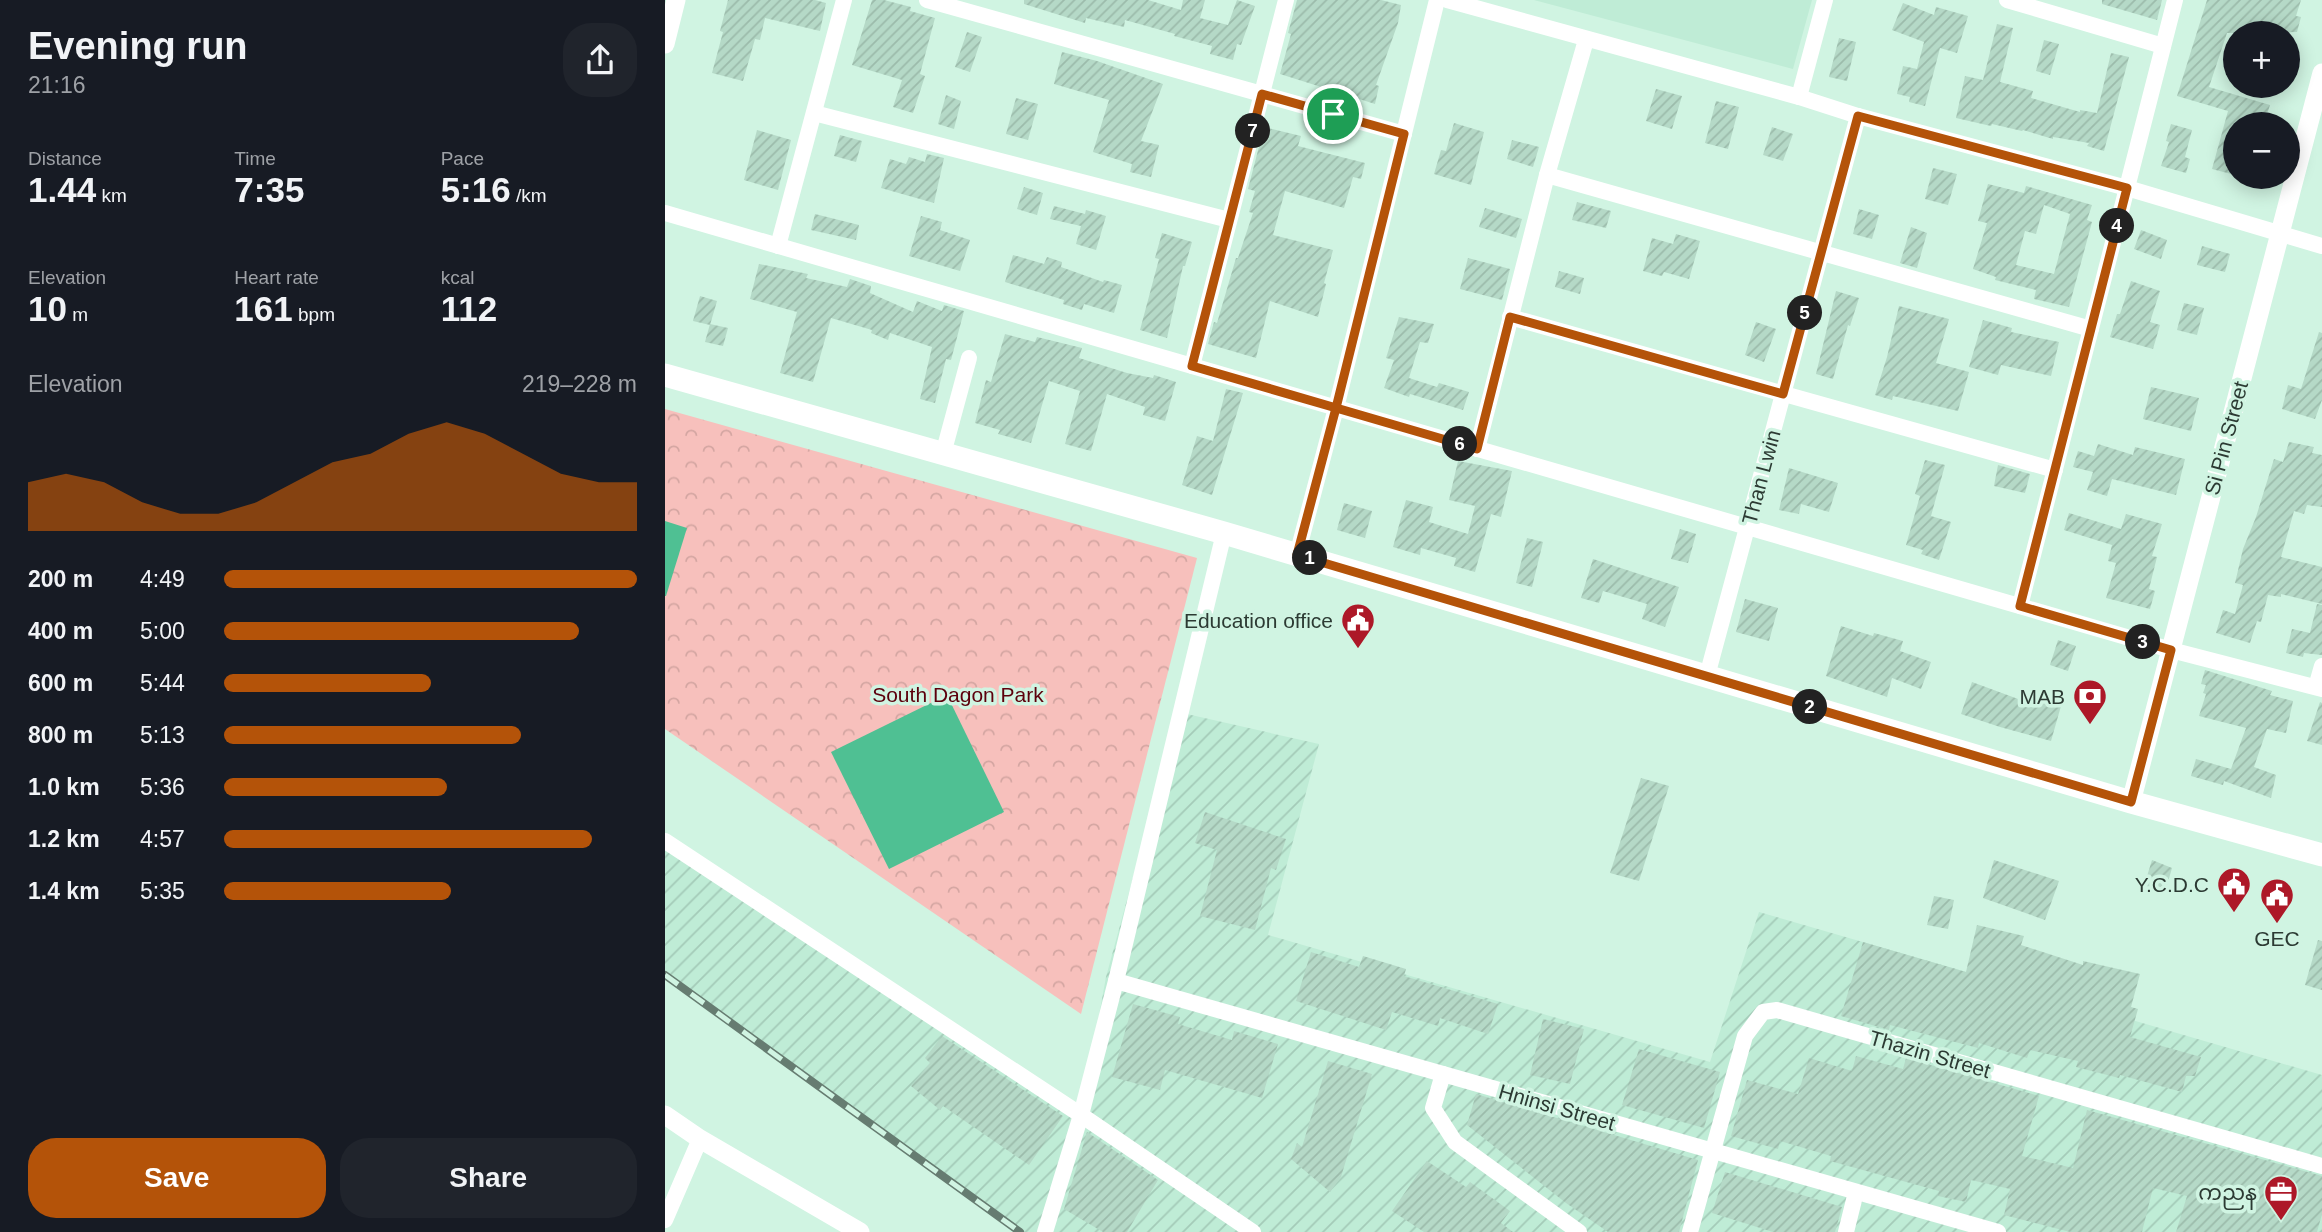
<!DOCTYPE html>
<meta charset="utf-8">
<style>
:root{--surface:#171b24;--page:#20242c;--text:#f1f3f6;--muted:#9ea1a6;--accent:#b45309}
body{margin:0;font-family:Arial,"Noto Sans Myanmar",sans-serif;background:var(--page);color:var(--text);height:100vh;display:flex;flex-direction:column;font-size:26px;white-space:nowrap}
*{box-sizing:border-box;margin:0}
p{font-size:23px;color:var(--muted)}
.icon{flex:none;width:38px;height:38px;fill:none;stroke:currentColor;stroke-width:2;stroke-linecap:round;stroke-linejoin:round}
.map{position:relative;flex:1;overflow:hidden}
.panel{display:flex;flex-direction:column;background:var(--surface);width:665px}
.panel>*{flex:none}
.fabs{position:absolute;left:1558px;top:21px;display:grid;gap:14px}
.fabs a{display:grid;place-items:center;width:77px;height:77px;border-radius:50%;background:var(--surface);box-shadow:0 4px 18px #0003;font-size:35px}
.pin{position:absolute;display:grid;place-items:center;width:60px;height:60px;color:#fff;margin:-30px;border:4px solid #fff;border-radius:50%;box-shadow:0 2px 7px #0007}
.km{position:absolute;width:35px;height:35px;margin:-18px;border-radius:50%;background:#222;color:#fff;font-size:19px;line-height:35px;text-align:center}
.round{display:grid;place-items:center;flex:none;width:74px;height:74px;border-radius:28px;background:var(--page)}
.head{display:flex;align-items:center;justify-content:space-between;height:119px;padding:0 28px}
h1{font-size:38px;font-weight:700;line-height:52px}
.figures{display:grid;grid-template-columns:repeat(3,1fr);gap:10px;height:119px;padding:7px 28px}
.figures div{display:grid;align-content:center}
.figures b{font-size:35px;font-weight:700}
.figures small{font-size:19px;font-weight:400}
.figures p{font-size:19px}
.chart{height:196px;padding:14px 28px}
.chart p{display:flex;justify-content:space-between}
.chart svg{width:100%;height:126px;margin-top:7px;fill:var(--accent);opacity:.7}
.button{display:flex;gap:14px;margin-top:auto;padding:14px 28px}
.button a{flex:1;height:80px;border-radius:28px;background:var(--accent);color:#fff;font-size:28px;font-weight:700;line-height:80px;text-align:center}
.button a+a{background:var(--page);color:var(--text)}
ul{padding:0 28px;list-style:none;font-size:23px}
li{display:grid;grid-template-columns:112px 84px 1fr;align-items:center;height:52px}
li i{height:18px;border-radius:9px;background:var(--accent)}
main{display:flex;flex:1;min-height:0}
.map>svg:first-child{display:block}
</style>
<main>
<section class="panel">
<div class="head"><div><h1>Evening run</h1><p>21:16</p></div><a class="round"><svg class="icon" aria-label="share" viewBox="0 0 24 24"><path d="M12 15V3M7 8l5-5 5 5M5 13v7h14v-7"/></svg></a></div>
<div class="figures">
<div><p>Distance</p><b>1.44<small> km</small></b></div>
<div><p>Time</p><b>7:35</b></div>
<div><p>Pace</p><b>5:16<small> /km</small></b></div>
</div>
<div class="figures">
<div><p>Elevation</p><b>10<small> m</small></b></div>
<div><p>Heart rate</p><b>161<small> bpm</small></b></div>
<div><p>kcal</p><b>112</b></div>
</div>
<div class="chart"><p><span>Elevation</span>219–228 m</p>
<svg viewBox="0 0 160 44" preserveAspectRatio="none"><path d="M0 44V27L10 24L20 27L30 34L40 38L50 38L60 34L70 27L80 20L90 17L100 10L110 6L120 10L130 17L140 24L150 27L160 27V44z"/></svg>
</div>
<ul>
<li><b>200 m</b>4:49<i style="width:100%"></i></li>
<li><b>400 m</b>5:00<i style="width:86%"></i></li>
<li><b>600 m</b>5:44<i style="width:50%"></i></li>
<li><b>800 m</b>5:13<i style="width:72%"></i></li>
<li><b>1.0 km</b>5:36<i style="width:54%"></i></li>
<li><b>1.2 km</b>4:57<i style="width:89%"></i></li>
<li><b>1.4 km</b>5:35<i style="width:55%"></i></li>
</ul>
<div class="button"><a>Save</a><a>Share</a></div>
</section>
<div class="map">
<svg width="1657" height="1232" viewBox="0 0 1657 1232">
<defs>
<pattern id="industrial-furrows" width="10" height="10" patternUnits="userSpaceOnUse" patternTransform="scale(1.75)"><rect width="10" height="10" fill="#bfecd6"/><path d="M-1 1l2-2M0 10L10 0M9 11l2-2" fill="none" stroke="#a4cbb8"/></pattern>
<pattern id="forest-crowns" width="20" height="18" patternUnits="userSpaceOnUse" patternTransform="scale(1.75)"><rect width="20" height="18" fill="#f7c0bc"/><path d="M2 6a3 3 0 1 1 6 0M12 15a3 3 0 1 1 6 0" fill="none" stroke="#d4a6a2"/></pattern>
<pattern id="building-hatch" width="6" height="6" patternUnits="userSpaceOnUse" patternTransform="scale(1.75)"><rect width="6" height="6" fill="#b5d9c7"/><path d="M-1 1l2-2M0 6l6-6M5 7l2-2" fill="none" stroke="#9cbbab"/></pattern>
</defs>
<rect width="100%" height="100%" fill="#d0f4e2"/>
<!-- built -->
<path fill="#bfecd6" d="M869,0H1147L1128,69Z"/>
<!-- industrial -->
<path fill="url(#industrial-furrows)" d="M513,712L654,744L603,935L1045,1062L1094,912L1657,1075V1232H357L0,975V838L416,1114L441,977Z"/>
<!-- forest -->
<path fill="url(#forest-crowns)" d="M0,409L532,558L416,1014L0,729Z"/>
<!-- water -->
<g fill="#4fc093">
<path d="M0,521L22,528L1,596H0Z"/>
<path d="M282,695L339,812L224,869L166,752Z"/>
</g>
<!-- building -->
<g fill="url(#building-hatch)" fill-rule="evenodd">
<path d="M63,0H150L161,3L155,31L100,18L95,40L90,39L78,81L47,73L58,32L55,31Z"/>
<path d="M207,0H219L246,7L245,11L270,18L255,74L260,76L248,113L228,107L237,80L187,65Z"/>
<path d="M359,0H483L516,10L518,0H540L535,18L563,25L572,0L590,6L576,45L572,44L568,60L545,54L547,46L509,36L510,34L460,20L459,27L421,18L420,23L359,4Z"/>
<path d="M632,0H716L736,5L733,23L711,85L714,86L710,104L615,74L626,34L623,33Z"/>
<path d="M1437,0H1497L1492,20L1437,4Z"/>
<path d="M1542,0H1636L1631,16L1636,17L1632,32L1562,33L1544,87L1605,105L1599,124H1570V175L1547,169L1563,111L1512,96Z"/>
<path d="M1238,3L1269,15L1271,7L1303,16L1292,53L1275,48L1260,106L1244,102L1245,97L1232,94L1238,66L1252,69L1259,42L1227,30Z"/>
<path d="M1332,24L1348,28L1335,82L1368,91L1366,98L1415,112V110L1432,113L1446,53L1464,57L1439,151L1422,146L1424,143L1388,137V139L1358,130L1357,131L1327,124L1326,126L1291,118L1300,76L1318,80Z"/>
<path d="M302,32L317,37L305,72L290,67Z"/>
<path d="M1174,38L1191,42L1182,81L1164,77Z"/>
<path d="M1379,40L1394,44L1385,75L1371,71Z"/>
<path d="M397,52L432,61L498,84L476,141L494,145L486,177L465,172L467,164L428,152L444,100L389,84Z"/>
<path d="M991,89L1017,96L1007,129L981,121Z"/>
<path d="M281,95L296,101L289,129L273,124Z"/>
<path d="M351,98L373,104L363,140L341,134Z"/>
<path d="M1051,101L1074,107L1063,149L1040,143Z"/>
<path d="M789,123L819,132L806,185L769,174L776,150L781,151Z"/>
<path d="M1506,124L1527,130L1520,157L1525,159L1521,173L1496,166L1504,142L1501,141Z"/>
<path d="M599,127L636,136L633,146L700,163L696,179L688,177L679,208L620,191L608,235L668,250L659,283L661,284L653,317L605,301L591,358L543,344L549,322L552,323L571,258H573L588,213L584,212L590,191L583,189Z"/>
<path d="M1107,127L1128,134L1118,161L1098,155Z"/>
<path d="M92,130L126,140L113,190L79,180Z"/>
<path d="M175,135L197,141L191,162L169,156Z"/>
<path d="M847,140L874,147L868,167L842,159Z"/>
<path d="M262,154L279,158L269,203L216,188L225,159L241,164L244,157L260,162Z"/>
<path d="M1268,168L1292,174L1283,205L1260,199Z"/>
<path d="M1323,184L1359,193L1361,186L1427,205L1422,220L1427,222L1404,307L1369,299L1371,290L1330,280L1331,277L1308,269L1322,223L1313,221ZM1379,205L1405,214L1389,274L1351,265L1360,231L1371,234Z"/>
<path d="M359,187L378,193L372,215L352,209Z"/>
<path d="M912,202L946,211L941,228L907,220Z"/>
<path d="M389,206L420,214L421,210L441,216L431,250L411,244L416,226L385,219Z"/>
<path d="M820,208L857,219L851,238L814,227Z"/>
<path d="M1194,209L1214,215L1207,239L1188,234Z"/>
<path d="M150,214L194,225L191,240L146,230Z"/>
<path d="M256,216L277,222L275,230L305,240L295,271L244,256Z"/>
<path d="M1246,227L1262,233L1252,268L1235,263Z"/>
<path d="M1476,230L1502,240L1496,259L1469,249Z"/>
<path d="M497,233L527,242L520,266H518L502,338L475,330L494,259L490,258Z"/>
<path d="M1011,234L1035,241L1024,279L999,272L997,276L978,271L987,238L1008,244Z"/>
<path d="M1537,246L1565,254L1560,272L1532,265Z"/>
<path d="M348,255L379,264L382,257L397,262L396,267L438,282L439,280L457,285L449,313L419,304L417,310L398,304L399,300L340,282Z"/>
<path d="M803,258L845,269L837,300L795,289Z"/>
<path d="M94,264L143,274L141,278L182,287L185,279L206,286L205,293L248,312L252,301L277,311L279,305L299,311L286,360L281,359L270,403L255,399L267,347L225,333L223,340L206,333L207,330L166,318L148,382L115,373L132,312L85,299Z"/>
<path d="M894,271L919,278L915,294L890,287Z"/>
<path d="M1466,281L1495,291L1485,322L1495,325L1488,349L1445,337L1452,314H1455Z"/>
<path d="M1171,291L1194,298L1185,326L1183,325L1168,379L1151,374Z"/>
<path d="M35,296L52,301L45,325L28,321Z"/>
<path d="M1519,303L1539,308L1532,335L1512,330Z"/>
<path d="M1234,306L1284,319L1271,363L1304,372L1293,411L1228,396L1227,400L1210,395L1222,357Z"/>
<path d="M734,317L769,324L763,343L755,342L744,378L772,387L774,383L804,392L798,410L745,394L744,397L719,388L729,360L721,358Z"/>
<path d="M1318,320L1347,328L1346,332L1394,342L1386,376L1336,365L1333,375L1304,367Z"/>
<path d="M1091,322L1111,329L1099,362L1080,355Z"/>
<path d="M45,324L63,328L58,346L40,342Z"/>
<path d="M1654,332L1657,333V400L1650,419L1617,409L1623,385L1636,389Z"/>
<path d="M340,334L370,342L372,337L417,348L414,358L462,373L488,378L489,375L511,382L500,421L478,415L480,407L442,394L426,451L400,444L415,391L384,381L366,443L333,434L335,430L310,423L321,380L326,382Z"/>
<path d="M1486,387L1534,398L1526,431L1478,419Z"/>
<path d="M561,389L578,393L547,495L517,485L532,436L548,441Z"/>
<path d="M1624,442L1649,447L1647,453L1657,455V507L1642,505L1639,514L1629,511L1616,557L1657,567V604L1616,594V597L1603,595L1596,622L1592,621L1585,643L1551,633L1558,610L1570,614L1578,585L1570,583L1578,549L1591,517L1609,459L1618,462Z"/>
<path d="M1433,444L1468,455L1470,447L1520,459L1511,495L1447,479L1442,496L1422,490L1428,472L1408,467L1413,451L1429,456Z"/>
<path d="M1260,460L1280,465L1266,516L1286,522L1274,560L1256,554L1258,550L1241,545L1255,496L1250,494Z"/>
<path d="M793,461L847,471L836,517L826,514L810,572L789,566L791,558L756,548L755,555L728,547L741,500L768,507L764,522L803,534L810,506L784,500Z"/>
<path d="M1333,465L1365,474L1360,493L1329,486Z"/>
<path d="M1124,468L1173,483L1164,512L1136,504L1134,514L1114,510Z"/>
<path d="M679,503L707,511L700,538L672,530Z"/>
<path d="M1404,513L1456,529L1461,514L1497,524L1487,556L1492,557L1484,589L1490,591L1485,609L1441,598L1451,563L1443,561L1447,545L1399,530Z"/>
<path d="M1015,529L1031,534L1023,563L1006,559Z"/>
<path d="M862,538L878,542L867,587L851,583Z"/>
<path d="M928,559L1014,587L1000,627L977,619L982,604L938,591L934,603L916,598Z"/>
<path d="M1080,599L1113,608L1104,641L1071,632Z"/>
<path d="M1652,604L1657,605V655L1639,653L1638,657L1621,653L1627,629L1645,633Z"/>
<path d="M1176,626L1208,636L1209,633L1238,641L1235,651L1266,662L1256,689L1227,678L1222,697L1161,676Z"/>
<path d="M1393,640L1411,646L1403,671L1385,665Z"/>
<path d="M1540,670L1607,691L1605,695L1628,701L1621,733L1602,729L1589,767L1611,775L1606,798L1559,781L1558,785L1526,776L1531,759L1566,769L1581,728L1534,716L1541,694L1538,693L1541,685L1536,684Z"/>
<path d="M1307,682L1364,703L1367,690L1398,699L1386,741L1335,727L1296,714Z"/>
<path d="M1655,702L1657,703V745L1642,741Z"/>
<path d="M976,778L1004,786L974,881L945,873Z"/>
<path d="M540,812L621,839L611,870L606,868L590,930L535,916L552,850L530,843Z"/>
<path d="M1329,860L1394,881L1380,920L1318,898Z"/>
<path d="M1487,860L1507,868L1500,892L1479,886Z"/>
<path d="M1269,896L1289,900L1283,929L1262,925Z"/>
<path d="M1312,925L1359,936L1356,945L1418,965V961L1475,974L1466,1007L1473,1009L1465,1037L1536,1057L1530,1076H1521L1517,1092L1455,1075L1454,1078L1411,1067L1413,1061L1365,1050L1362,1058L1314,1043L1313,1048L1225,1025L1224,1030L1176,1016L1198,942L1301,972Z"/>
<path d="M1653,940L1657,941V990L1640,985Z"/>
<path d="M646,952L694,967L698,956L741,969L739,976L833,1004L823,1034L775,1018L773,1026L727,1012L721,1030L631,1001Z"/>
<path d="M468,1004L515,1017L513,1024L567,1040L569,1031L613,1044L597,1098L500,1070L495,1090L447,1077Z"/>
<path d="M878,1019L919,1029L905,1084L865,1075Z"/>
<path d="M277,1036L398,1116L364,1165L278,1106L275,1110L246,1086L265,1063L260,1058Z"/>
<path d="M974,1049L1055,1072L1039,1128L957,1105Z"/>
<path d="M1191,1056L1238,1069L1241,1058L1374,1096L1357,1156L1408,1168L1422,1110L1657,1176V1214L1652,1232H1511L1522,1196L1488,1188L1477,1232H1405L1339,1215L1345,1189L1306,1180L1301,1202L1273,1196L1274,1191L1165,1161L1166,1156L1115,1141L1113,1149L1066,1136L1082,1080L1133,1094L1144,1058L1187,1071Z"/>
<path d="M663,1061L707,1074L676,1177L665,1192L626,1159L632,1143L637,1147Z"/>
<path d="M811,1094L1033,1160L1014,1232H943L901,1203L802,1125Z"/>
<path d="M422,1132L493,1180L462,1232H438L399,1209Z"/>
<path d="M762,1161L801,1187L805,1182L845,1211L836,1223L848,1232H759L727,1211Z"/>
<path d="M1060,1172L1177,1207L1170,1232H1108L1047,1213Z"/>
</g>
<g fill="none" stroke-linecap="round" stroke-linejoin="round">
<!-- minor -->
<g stroke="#fff" stroke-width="16">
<path d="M262,0L739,134"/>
<path d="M782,0L1134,97L1193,116L1462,188L1657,246"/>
<path d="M1342,0L1498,46"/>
<path d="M1134,97L1160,0"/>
<path d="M149,113L564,220"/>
<path d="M882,175L1426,329"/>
<path d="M0,213L1506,650L1657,689"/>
<path d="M113,246L179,0"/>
<path d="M845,317L1390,470"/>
<path d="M527,366L621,0"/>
<path d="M812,449L882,175L921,40"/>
<path d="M278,454L304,358"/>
<path d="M632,555L671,408L772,0"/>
<path d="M1355,606L1510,0"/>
<path d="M1042,676L1193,116"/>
<path d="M1651,687L1657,666"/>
<path d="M0,841L416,1115L588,1232"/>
<path d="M451,981L1333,1232"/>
<path d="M778,1074L768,1108L790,1142L914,1232"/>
<path d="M0,1220L35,1139"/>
<path d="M380,1232L416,1115L451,981L559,533"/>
<path d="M1025,1232L1080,1036L1098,1012L1112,1010L1657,1166"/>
<path d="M1181,1232L1191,1192"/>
</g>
<!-- tertiary -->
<g stroke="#fff" stroke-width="19">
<path d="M0,44L11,0"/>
<path d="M1466,802L1657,73"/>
<path d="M0,1115L35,1139L195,1232"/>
</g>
<!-- secondary -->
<path stroke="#fff" stroke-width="23" d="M0,375L559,533L1466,802L1657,855"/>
<!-- rail casing -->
<g stroke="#667c71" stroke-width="8">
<path id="rail" d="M0,975L355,1232"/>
</g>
<!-- rail -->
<use href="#rail" stroke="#d0f4e2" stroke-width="5" stroke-dasharray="16" stroke-linecap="butt"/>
</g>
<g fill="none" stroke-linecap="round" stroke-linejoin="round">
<!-- route casing -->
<g stroke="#fff" stroke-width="14">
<path id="route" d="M668,114L739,134L671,408L632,555L1466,802L1506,650L1355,606L1462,188L1193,116L1118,394L845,317L812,449C717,421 622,394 527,366L597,94L668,114"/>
</g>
<!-- route -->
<use href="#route" stroke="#b45309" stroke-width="9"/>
</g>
<!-- icons -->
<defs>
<g id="civic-pin" transform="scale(1.75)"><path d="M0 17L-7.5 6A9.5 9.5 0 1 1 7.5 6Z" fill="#ad1828" stroke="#d0f4e2"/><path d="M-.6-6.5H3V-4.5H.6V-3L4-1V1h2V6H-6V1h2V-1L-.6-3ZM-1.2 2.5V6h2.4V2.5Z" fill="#fff"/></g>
<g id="bank-pin" transform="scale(1.75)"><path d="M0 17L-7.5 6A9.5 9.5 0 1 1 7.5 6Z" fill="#ad1828" stroke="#d0f4e2"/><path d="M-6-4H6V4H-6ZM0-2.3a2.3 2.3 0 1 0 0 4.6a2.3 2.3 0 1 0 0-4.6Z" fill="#fff"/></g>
<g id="office-pin" transform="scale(1.75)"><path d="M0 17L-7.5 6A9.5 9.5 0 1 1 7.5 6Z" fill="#ad1828" stroke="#d0f4e2"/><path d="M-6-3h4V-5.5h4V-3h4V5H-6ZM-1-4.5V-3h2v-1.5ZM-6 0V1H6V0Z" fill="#fff"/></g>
</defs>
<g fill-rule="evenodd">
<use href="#civic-pin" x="693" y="620"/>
<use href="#bank-pin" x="1425" y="696"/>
<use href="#civic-pin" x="1569" y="884"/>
<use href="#civic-pin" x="1612" y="895"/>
<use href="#office-pin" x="1616" y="1192"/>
</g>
<g text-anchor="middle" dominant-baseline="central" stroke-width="7" stroke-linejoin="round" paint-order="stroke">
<!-- street labels -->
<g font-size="21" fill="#2c3a33" stroke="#d0f4e2">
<text transform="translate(1561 438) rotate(-75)">Si Pin Street</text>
<text transform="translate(1096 477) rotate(-75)">Than Lwin</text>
<text transform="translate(1265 1054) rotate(16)">Thazin Street</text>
<text transform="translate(892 1107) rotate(16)">Hninsi Street</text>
</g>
<!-- poi labels -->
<g font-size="21" fill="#2c3a33" stroke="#d0f4e2" text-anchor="end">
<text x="668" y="620">Education office</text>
<text x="1400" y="696">MAB</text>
<text x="1544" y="884">Y.C.D.C</text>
<text x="1612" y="938" text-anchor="middle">GEC</text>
<text x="1592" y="1192">ကညန</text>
</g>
<!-- park labels -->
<g font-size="21" fill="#5c000c" stroke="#d0f4e2">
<text x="293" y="694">South Dagon Park</text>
</g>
</g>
</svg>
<div class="fabs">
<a>+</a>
<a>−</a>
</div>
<div class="pin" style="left:668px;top:114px;background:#1e9e55"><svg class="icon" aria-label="arrive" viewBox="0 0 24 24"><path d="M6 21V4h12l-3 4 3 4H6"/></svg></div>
<b class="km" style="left:645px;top:558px">1</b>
<b class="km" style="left:1145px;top:707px">2</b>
<b class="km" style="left:1478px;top:642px">3</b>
<b class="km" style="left:1452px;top:226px">4</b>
<b class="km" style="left:1140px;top:313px">5</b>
<b class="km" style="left:795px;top:444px">6</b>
<b class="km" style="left:588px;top:131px">7</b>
</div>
</main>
